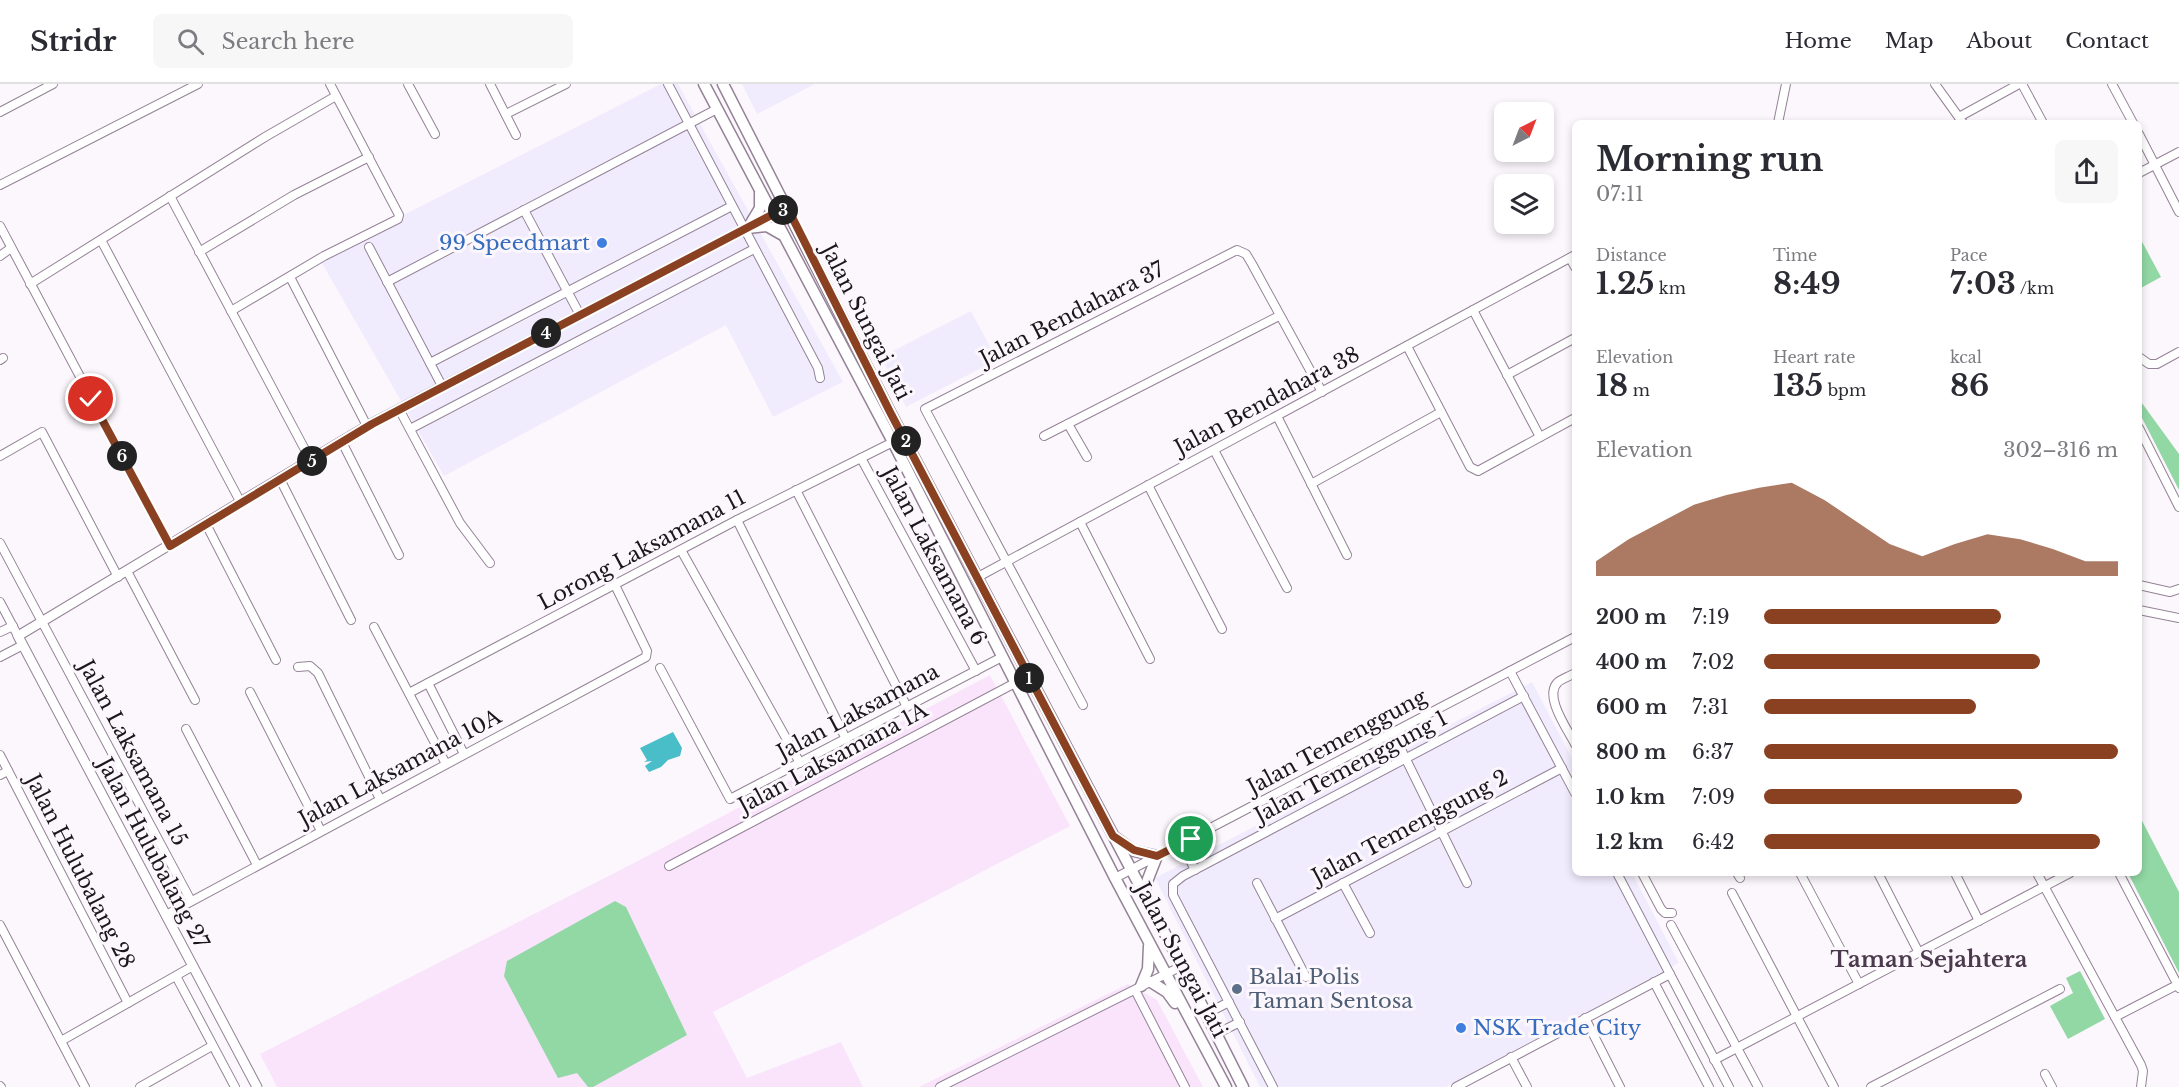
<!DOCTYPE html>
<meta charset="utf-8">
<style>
:root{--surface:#fff;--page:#f7f7f7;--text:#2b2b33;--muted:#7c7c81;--line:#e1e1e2;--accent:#894122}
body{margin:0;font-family:"Libre Baskerville",serif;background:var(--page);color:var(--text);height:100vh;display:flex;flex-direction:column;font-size:22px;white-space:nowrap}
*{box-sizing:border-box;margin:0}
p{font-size:20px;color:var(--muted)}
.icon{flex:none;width:33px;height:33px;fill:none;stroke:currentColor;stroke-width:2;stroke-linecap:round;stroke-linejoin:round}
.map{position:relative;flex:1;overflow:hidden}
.side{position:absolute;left:1572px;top:36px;width:570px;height:756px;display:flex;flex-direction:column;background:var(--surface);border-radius:9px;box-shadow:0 3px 9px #0003}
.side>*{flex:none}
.needle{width:39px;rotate:42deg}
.tools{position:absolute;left:1494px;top:18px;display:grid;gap:12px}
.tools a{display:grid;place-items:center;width:60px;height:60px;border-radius:9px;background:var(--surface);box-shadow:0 3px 9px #0003;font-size:30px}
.pin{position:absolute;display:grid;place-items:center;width:51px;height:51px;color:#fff;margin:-26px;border:3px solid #fff;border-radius:50%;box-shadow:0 2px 6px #0007}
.km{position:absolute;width:30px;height:30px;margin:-15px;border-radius:50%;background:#222;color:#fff;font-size:16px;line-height:30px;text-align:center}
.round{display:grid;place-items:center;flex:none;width:63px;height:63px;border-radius:9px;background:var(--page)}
.summary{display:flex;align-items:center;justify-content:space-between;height:102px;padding:0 24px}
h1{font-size:33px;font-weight:700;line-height:45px}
.metrics{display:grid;grid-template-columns:repeat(3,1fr);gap:9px;height:102px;padding:6px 24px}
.metrics div{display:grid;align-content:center}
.metrics b{font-size:30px;font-weight:700}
.metrics small{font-size:16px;font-weight:400}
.metrics p{font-size:16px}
.chart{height:168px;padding:12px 24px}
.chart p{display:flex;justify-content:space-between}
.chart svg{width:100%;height:108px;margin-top:6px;fill:var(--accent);opacity:.7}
ul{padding:0 24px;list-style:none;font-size:20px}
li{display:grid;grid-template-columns:96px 72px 1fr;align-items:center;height:45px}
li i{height:15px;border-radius:8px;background:var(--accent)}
header{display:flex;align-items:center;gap:36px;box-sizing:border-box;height:84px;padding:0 30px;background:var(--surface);border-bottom:2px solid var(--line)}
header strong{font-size:28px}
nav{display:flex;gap:33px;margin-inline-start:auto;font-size:21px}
.search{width:420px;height:54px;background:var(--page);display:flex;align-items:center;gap:15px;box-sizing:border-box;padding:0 21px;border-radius:9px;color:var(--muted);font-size:22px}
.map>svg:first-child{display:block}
</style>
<header>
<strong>Stridr</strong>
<div class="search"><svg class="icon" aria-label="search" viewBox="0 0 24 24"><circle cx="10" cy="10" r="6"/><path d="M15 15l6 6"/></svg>Search here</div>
<nav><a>Home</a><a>Map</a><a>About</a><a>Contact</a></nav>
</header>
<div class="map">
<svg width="2179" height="1003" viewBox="0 0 2179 1003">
<rect width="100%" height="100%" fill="#fcf7fc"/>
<!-- commercial -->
<g fill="#f1ecfd">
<path d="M661,0H678L843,298L773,333L726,241L444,392L319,174Z"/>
<path d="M742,0H815L757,30Z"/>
<path d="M971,227L997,276L906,323L881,273Z"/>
<path d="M1532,598L1575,680V789H1632L1679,879L1446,1003H1260L1155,794Z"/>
</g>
<!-- built -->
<g fill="#f9e4fc">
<path d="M990,591L1070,742L713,928L747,994L841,958L863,1003H277L260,970L634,779Z"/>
<path d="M1128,900L1157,916L1203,1003H919Z"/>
</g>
<!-- green -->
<g fill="#92d8a5">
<path d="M2139,152L2161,193L2139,205Z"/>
<path d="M2139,315L2179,370V406L2139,328Z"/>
<path d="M2139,731L2179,808V889L2128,789H2139Z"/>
<path d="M615,817L626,823L687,951L593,1003H588L577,989L558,994L504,892L507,877Z"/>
<path d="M2080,887L2105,935L2068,955L2050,922L2073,909L2066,894Z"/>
</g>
<!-- water -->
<path fill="#49bec8" d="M673,648L682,664L680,672L668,676L661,683L649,688L645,682L652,677L644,678L647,676L640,664Z"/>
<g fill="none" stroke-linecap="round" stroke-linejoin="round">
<!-- minor casing -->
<g stroke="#948297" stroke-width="10">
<g id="minor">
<path d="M408,0L435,50"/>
<path d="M490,0L516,51"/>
<path d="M668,0L818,284L820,294"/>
<path d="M1935,0L1963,39"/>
<path d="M2022,0L2043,39"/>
<path d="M2112,0L2133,39"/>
<path d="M0,28L53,0"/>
<path d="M506,30L566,0"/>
<path d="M1959,33L2019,0"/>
<path d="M1778,39L1786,0"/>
<path d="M2139,50L2179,128"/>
<path d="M2139,89L2179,68"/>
<path d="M0,101L198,0"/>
<path d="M170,112L311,377"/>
<path d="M524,126L580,231"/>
<path d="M0,142L170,462"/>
<path d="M101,156L241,419"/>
<path d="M369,163L442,302"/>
<path d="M199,168L294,111L369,73"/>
<path d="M0,172L11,164"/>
<path d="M1570,174L1575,183"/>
<path d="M290,193L367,342"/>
<path d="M387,198L717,25"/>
<path d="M30,200L265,53L336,12"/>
<path d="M1473,226L1540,353"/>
<path d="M231,227L324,172L398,135L399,131L330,0"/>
<path d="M1407,262L1470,383L1478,387L1575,334"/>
<path d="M2139,273L2149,280H2157L2179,268"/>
<path d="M0,276L3,274"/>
<path d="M430,279L732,122"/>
<path d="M1507,291L1575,254"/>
<path d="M399,325L460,439L490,479"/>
<path d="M1277,332L1347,471"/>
<path d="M1068,340L1087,373"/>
<path d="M2139,344L2179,423"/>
<path d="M410,345L754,165"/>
<path d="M1044,352L1279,232"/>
<path d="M342,358L399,471"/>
<path d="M1214,366L1287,504"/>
<path d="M0,372L42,348L118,493"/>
<path d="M861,374L976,587"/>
<path d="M280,395L351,536"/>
<path d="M1311,400L1441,328"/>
<path d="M1148,401L1222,545"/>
<path d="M796,406L907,623"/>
<path d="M737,436L846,655"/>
<path d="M1080,438L1150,575"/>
<path d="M206,440L276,576"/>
<path d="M0,459L191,817"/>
<path d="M681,466L800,679"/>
<path d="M127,487L195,616"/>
<path d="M976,494L1575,171"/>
<path d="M2139,501L2170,508L2179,505"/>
<path d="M0,518L18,552"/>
<path d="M2139,526L2179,534"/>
<path d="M374,543L446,680"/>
<path d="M0,548L13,542"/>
<path d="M0,573L23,561"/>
<path d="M298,583L310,582L318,589L380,715"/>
<path d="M660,584L730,715L1002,573"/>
<path d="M1510,587L1575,709"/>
<path d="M1575,589C1570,592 1562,595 1558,598C1543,612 1568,646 1575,660"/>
<path d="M428,599L464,670"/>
<path d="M250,608L321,747"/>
<path d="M409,609L737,436L893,358"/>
<path d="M1083,621L925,325L1237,166L1246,170L1252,180L1322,308"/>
<path d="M186,645L257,781"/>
<path d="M1393,649L1467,799"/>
<path d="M0,671L128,919"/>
<path d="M0,691L8,687"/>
<path d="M1182,760L1195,786"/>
<path d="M669,782L1015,599"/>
<path d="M1617,789L1729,1003"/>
<path d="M1642,789L1661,825L1665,829H1672"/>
<path d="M1737,789L1740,794"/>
<path d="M1800,789L1859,900"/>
<path d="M1878,789L1919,869"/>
<path d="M1955,789L1979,837"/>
<path d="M2037,789L2141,981L2143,987L2141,1003"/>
<path d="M2119,789L2175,896"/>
<path d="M1115,794L1575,553"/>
<path d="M1257,799L1306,893"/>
<path d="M1343,799L1370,849"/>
<path d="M1732,809L1834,1003"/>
<path d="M166,831L646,573L647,567L615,501"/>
<path d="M1275,835L1562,684"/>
<path d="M0,841L85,1003"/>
<path d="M1671,841L1758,1003"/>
<path d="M176,892L235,1003"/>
<path d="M1654,898L1709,1003"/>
<path d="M1135,906L1185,1003"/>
<path d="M1206,930L1229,918"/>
<path d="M2115,933L2177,901L2179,904"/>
<path d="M1585,934L1620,1003"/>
<path d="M1216,950L1240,938"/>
<path d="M61,957L193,882"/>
<path d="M1511,973L1527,1003"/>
<path d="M1714,976L2070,789"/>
<path d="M2045,990L2052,1003"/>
<path d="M0,1002L1,1003"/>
<path d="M140,1003L212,962"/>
<path d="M940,1003L1182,882"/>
<path d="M1273,1003L1173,811V800L1183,792L1524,612"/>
<path d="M1456,1003L1670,890"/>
<path d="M1871,1003L2060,905"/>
</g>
</g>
<!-- tertiary casing -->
<g stroke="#948297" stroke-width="11">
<path id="tertiary" d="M257,1003L18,552L367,342L787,123"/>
</g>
<!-- secondary casing -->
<g stroke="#948297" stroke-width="13">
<g id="secondary">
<path d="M704,0L893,358L1115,794L1226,1003"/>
<path d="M723,0L890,328L1182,882L1243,1003"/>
<path d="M748,144L760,124V109"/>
<path d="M748,144L767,142L781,150"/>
<path d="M1116,754L1134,767L1157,772L1148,795L1144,810"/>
<path d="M1151,898L1167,908L1175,919"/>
<path d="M1141,902L1148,885L1149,862"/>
</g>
</g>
<!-- minor -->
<use href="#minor" stroke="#fff" stroke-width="8"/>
<!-- tertiary -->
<use href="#tertiary" stroke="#fff" stroke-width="9"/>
<!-- secondary -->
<use href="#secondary" stroke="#fff" stroke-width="10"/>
</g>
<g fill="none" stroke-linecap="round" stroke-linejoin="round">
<!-- route casing -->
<g stroke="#fff" stroke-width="12">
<path id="route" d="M91,315L170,462L372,340L787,123L890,328L1113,752L1134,766L1157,772L1191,755"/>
</g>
<!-- route -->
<use href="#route" stroke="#894122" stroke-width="8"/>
</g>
<!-- markers -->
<g fill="#3f7fe0" stroke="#fcf7fc" stroke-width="2">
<circle cx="602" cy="159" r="6"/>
<circle cx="1461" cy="944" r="6"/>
</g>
<circle fill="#5c6f8a" stroke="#fcf7fc" stroke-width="2" cx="1237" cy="905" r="6"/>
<g text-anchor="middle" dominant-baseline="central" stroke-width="6" stroke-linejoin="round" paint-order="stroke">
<!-- shop labels -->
<g font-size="21" fill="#366cbe" stroke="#fcf7fc" text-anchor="end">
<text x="590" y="159">99 Speedmart</text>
<text x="1473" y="944" text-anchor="start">NSK Trade City</text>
</g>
<!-- street labels -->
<g font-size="21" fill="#1d161e" stroke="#fcf7fc">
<text transform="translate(1072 230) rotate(-27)">Jalan Bendahara 37</text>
<text transform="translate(866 238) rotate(63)">Jalan Sungai Jati</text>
<text transform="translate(1267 317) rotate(-28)">Jalan Bendahara 38</text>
<text transform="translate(642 466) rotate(-28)">Lorong Laksamana 11</text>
<text transform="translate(934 472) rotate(62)">Jalan Laksamana 6</text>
<text transform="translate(858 628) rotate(-28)">Jalan Laksamana</text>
<text transform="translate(1337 658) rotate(-28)">Jalan Temenggung</text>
<text transform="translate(133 669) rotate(62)">Jalan Laksamana 15</text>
<text transform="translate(833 674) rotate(-28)">Jalan Laksamana 1A</text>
<text transform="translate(1351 683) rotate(-28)">Jalan Temenggung 1</text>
<text transform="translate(400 684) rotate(-28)">Jalan Laksamana 10A</text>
<text transform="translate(1410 743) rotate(-28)">Jalan Temenggung 2</text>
<text transform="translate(153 769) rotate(62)">Jalan Hulubalang 27</text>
<text transform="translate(80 787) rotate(63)">Jalan Hulubalang 28</text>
<text transform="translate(1181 876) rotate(62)">Jalan Sungai Jati</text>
</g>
<!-- service labels -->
<g font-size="21" fill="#4e5e75" stroke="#fcf7fc" text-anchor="start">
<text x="1249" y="893">Balai Polis<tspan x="1249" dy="24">Taman Sentosa</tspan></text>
</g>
<!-- neighbourhood labels -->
<g font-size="22" font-weight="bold" fill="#4b3a4d" stroke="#fcf7fc">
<text x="1929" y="875">Taman Sejahtera</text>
</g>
</g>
</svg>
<div class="tools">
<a><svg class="needle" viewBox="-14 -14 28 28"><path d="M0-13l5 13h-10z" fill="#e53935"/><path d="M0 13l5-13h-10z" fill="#7c7c81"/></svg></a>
<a><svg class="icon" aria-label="layers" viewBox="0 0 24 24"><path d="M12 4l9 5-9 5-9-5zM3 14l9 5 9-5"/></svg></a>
</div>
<div class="pin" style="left:1191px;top:755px;background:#1e9e55"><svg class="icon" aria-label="arrive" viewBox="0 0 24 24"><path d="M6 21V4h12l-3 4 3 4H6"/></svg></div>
<div class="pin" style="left:91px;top:315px;background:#d93025"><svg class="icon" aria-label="check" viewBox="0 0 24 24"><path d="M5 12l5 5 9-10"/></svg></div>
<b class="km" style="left:1029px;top:594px">1</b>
<b class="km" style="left:906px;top:357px">2</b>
<b class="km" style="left:783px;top:126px">3</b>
<b class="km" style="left:546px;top:249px">4</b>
<b class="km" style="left:312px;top:377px">5</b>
<b class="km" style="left:122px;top:372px">6</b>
<section class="side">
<div class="summary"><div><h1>Morning run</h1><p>07:11</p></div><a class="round"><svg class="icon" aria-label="share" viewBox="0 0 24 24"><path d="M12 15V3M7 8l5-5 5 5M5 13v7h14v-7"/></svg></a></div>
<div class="metrics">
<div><p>Distance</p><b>1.25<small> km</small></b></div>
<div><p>Time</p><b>8:49</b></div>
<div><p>Pace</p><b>7:03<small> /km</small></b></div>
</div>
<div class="metrics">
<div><p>Elevation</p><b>18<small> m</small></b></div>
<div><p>Heart rate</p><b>135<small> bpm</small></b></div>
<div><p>kcal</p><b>86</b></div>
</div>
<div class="chart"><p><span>Elevation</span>302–316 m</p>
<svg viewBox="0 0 160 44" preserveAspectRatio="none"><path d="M0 44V38L10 29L20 22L30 15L40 11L50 8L60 6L70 13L80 22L90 31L100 36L110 31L120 27L130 29L140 33L150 38L160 38V44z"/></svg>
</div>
<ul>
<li><b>200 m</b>7:19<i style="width:67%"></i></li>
<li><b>400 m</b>7:02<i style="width:78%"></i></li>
<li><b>600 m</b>7:31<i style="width:60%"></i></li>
<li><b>800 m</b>6:37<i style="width:100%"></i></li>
<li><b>1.0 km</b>7:09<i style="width:73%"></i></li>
<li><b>1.2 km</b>6:42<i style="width:95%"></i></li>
</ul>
</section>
</div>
